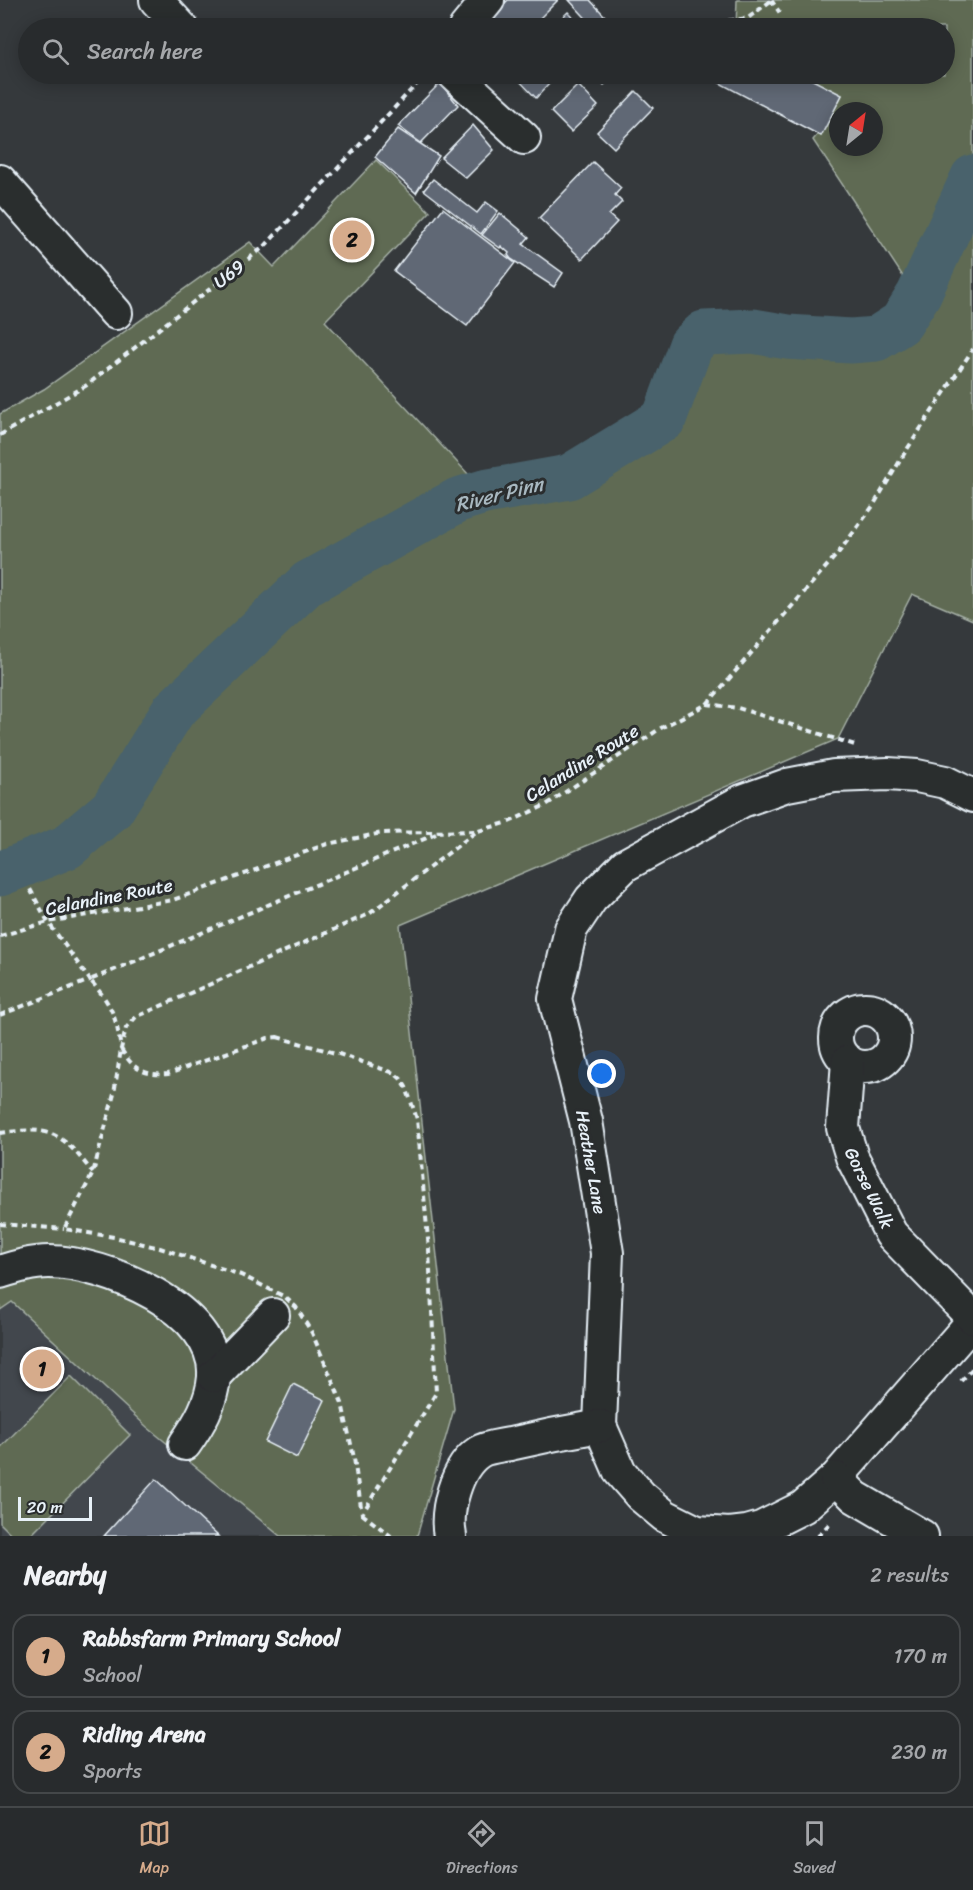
<!DOCTYPE html>
<style>
body{margin:0;font-family:Sriracha,sans-serif;background:#303335;color:#f1f3f6}
.compass{position:absolute;left:829px;top:102px;width:54px;height:54px;border-radius:50%;background:#282b2d;box-shadow:0 3px 15px #0003;rotate:30deg}
.scale{position:absolute;left:18px;bottom:15px;width:74px;box-sizing:border-box;padding-left:6px;border:3px solid #e8f1f8;border-top:0;font-size:16px;line-height:21px;white-space:nowrap;color:#e8f1f8;-webkit-text-stroke:4px #2a2d2e;paint-order:stroke}
.you{position:absolute;left:602px;top:1074px;width:21px;height:21px;margin:-15px;border:4px solid #fff;border-radius:50%;background:#1a73e8;box-shadow:0 0 0 9px #1a73e833}
.badge{display:grid;place-items:center;width:39px;height:39px;border-radius:50%;background:#d6ab8b;color:#111;font-size:20px;font-weight:700}
.pin{position:absolute;translate:-50% -50%;border:3px solid #fff;box-shadow:0 2px 6px #0006}
.list{margin:0;padding:0;list-style:none}
h2{display:flex;justify-content:space-between;align-items:center;height:78px;margin:0;padding:0 24px;font-size:26px}
h2 small{font-size:20px;font-weight:400;color:#a5a7aa}
.list li{display:grid;grid-template-columns:39px 1fr auto;gap:18px;align-items:center;box-sizing:border-box;height:84px;margin:0 12px 12px;padding:0 12px;border:2px solid #444749;border-radius:18px}
.list b{display:block;font-size:22px;white-space:nowrap}
.list p{margin:0;font-size:20px;white-space:nowrap;color:#a5a7aa}
.list em{font-size:20px;font-style:normal;color:#a5a7aa}
.icon{flex:none;width:33px;height:33px;fill:none;stroke:currentColor;stroke-width:2;stroke-linecap:round;stroke-linejoin:round}
.map{position:relative;flex:none;width:973px;height:1536px;overflow:hidden}
.search{position:absolute;background:#282b2d;box-shadow:0 3px 15px #0003;left:18px;right:18px;top:18px;height:66px;display:flex;align-items:center;gap:15px;box-sizing:border-box;padding:0 21px;border-radius:33px;color:#a5a7aa;font-size:22px}
.sheet{height:270px;background:#282b2d}
nav{display:flex;justify-content:space-around;align-items:center;box-sizing:border-box;height:84px;border-top:2px solid #444749;background:#282b2d;font-size:16px;color:#a5a7aa}
nav a{display:grid;justify-items:center;gap:3px}
nav .on{color:#d6ab8b}
.map>svg:first-child{display:block}
.built{fill:#42474d}
.green{fill:#5f6b52;stroke:#a4aea5;stroke-width:1.5;fill-rule:evenodd}
.lines{fill:none;stroke-linecap:round;stroke-linejoin:round}
.river{stroke:#48626c;stroke-width:45}
.building{fill:#606775;stroke:#e8f1f8;stroke-width:1.5}
.minor-casing{stroke:#e8f1f8;stroke-width:36}
.path{stroke:#e8f1f8;stroke-width:4;stroke-dasharray:6 4.5;stroke-linecap:butt}
.minor{stroke:#2a2d2e;stroke-width:32}
.labels{text-anchor:middle;stroke-width:6;stroke-linejoin:round;paint-order:stroke}
.street-label{font-size:18px;fill:#e8f1f8;stroke:#2a2d2e}
.water-label{font-size:20px;font-style:italic;fill:#a8b8c0;stroke:#2a2d2e}
</style>
<div class="map">
<svg width="973" height="1536" viewBox="0 0 973 1536">
<rect width="100%" height="100%" fill="#35393c"/>
<filter id="ink" filterUnits="userSpaceOnUse"><feTurbulence type="fractalNoise" baseFrequency=".0167" numOctaves="2"/><feDisplacementMap in="SourceGraphic" scale="12" xChannelSelector="R" yChannelSelector="G"/><feConvolveMatrix kernelMatrix="1 2 1 2 8 2 1 2 1" color-interpolation-filters="sRGB"/></filter>
<g filter="url(#ink)">
<!-- built -->
<polygon class="built" points="12,1302 148,1427 280,1536 0,1536 0,1310"/>
<!-- green -->
<g class="green">
<path d="M737 0H973V620L912 594 838 739 400 925 454 1409 417 1536H280L147 1427 12 1302 0 1310V414L44 389 250 242 274 267 376 160 430 212 325 321 484 491 549 472 568 469 658 415 679 346 702 325 873 331 897 313 910 287 813 140 818 134 821 136 842 95 801 74H944V28H736ZM838 111H874V147H838Z"/>
<polygon points="71,1376 130,1435 30,1536 13,1536 0,1523 0,1448"/>
</g>
<g class="lines">
<!-- river -->
<polyline class="river" points="0,874 67,847 112,809 173,711 308,583 458,500 484,492 569,477 664,419 691,345 704,333 753,331 788,337 851,341 876,339 901,323 919,294 973,177"/>
</g>
<!-- building -->
<g class="building">
<polygon points="508,0 558,0 530,28 480,28"/>
<polygon points="569,0 590,0 616,28 595,28"/>
<polygon points="568,12 583,28 558,28 554,25"/>
<polygon points="513,74 549,74 544,79 549,84 536,98"/>
<polygon points="594,74 617,74 604,85"/>
<polygon points="717,74 801,74 842,95 821,136 714,80"/>
<polygon points="440,83 458,105 421,143 398,126"/>
<polygon points="578,85 598,106 571,132 551,112"/>
<polygon points="636,91 653,108 614,148 597,132"/>
<polygon points="473,125 494,150 466,178 441,158"/>
<polygon points="398,129 439,156 416,193 375,157"/>
<polygon points="593,162 621,188 615,195 622,202 609,215 617,222 582,259 539,218"/>
<polygon points="433,179 477,213 486,202 498,211 481,234 424,190"/>
<polygon points="443,208 515,263 467,326 394,271"/>
<polygon points="500,213 529,237 523,244 563,273 554,287 511,259 508,255 509,253 501,246 500,248 482,235"/>
<polygon points="293,1384 325,1400 297,1458 265,1442"/>
<polygon points="156,1479 218,1536 104,1536"/>
</g>
<g class="lines">
<!-- minor casing -->
<g class="minor-casing">
<g id="minor">
<polyline points="156,0 182,28"/>
<polyline points="465,28 488,0"/>
<polyline points="454,74 524,138"/>
<polyline points="0,181 116,313"/>
<polyline points="973,796 945,782 917,776 888,774 834,776 787,785 742,801 625,865 591,899 571,929 555,999 586,1121 607,1253 600,1426 620,1472 641,1496 665,1516 697,1532 730,1534 747,1532 761,1528 803,1507 836,1478 973,1321"/>
<circle cx="865" cy="1038" r="29"/>
<polyline points="848,1061 843,1128 852,1157 891,1234 973,1318"/>
<path d="M0 1272C16 1267 32 1262 49 1262 105 1262 219 1309 214 1377 212 1402 199 1424 185 1444"/>
<polyline points="214,1376 273,1315"/>
<polyline points="836,1478 855,1497 922,1536"/>
<path d="M450 1536C445 1511 456 1467 479 1452 487 1447 500 1446 510 1444 540 1437 570 1431 600 1426"/>
</g>
</g>
<!-- path -->
<g class="path">
<polyline points="771,0 780,13"/>
<polyline points="698,28 709,23 748,18 772,0"/>
<polyline points="0,435 87,385 265,246 426,74"/>
<polyline points="707,704 738,708 858,746"/>
<path d="M436 834 90 980C112 1005 116 1016 121 1049L126 1028 136 1017 369 914 477 831"/>
<polyline points="0,936 48,922 173,900 327,844 382,833 478,831 509,822 546,805 661,728 707,704 839,552 873,506 904,454 973,349"/>
<polyline points="0,1015 90,980 48,922 30,889"/>
<path d="M277 1037 339 1054 394 1073 401 1079 406 1087 417 1119 429 1250 436 1393 362 1514 354 1458 342 1403 312 1333 296 1307 285 1297 241 1275 160 1248 114 1237 64 1229 93 1173 114 1094 121 1049C133 1069 144 1076 168 1074L268 1038Z"/>
<path d="M0 1133C52 1126 61 1132 93 1173"/>
<polyline points="0,1224 64,1229"/>
<polyline points="961,1381 973,1368"/>
<polyline points="362,1514 391,1536"/>
<polyline points="818,1536 830,1523"/>
</g>
<!-- minor -->
<use href="#minor" class="minor"/>
</g>
</g>
<g class="labels">
<!-- street labels -->
<g class="street-label">
<text transform="translate(229 274) rotate(-38)" y="6">U69</text>
<text transform="translate(582 763) rotate(-32)" y="6">Celandine Route</text>
<text transform="translate(109 897) rotate(-11)" y="6">Celandine Route</text>
<text transform="translate(591 1162) rotate(80)" y="6">Heather Lane</text>
<text transform="translate(869 1188) rotate(64)" y="6">Gorse Walk</text>
</g>
<!-- water labels -->
<g class="water-label">
<text transform="translate(499 494) rotate(-14)" y="7">River Pinn</text>
</g>
</g>
</svg>
<svg class="compass" viewBox="-18 -18 36 36"><path d="M0-13l5 13h-10z" fill="#e53935"/><path d="M0 13l5-13h-10z" fill="#a5a7aa"/></svg>
<div class="scale">20 m</div>
<div class="you"></div>
<div class="pin badge" style="left:42px;top:1369px">1</div>
<div class="pin badge" style="left:352px;top:240px">2</div>
<div class="search"><svg class="icon" aria-label="search" viewBox="0 0 24 24"><circle cx="10" cy="10" r="6"/><path d="M15 15l6 6"/></svg>Search here</div>
</div>
<section class="sheet">
<h2>Nearby<small>2 results</small></h2>
<ul class="list">
<li><span class="badge">1</span><div><b>Rabbsfarm Primary School</b><p>School</p></div><em>170 m</em></li>
<li><span class="badge">2</span><div><b>Riding Arena</b><p>Sports</p></div><em>230 m</em></li>
</ul>
</section>
<nav>
<a class="on"><svg class="icon" aria-label="map" viewBox="0 0 24 24"><path d="M3 6l6-2 6 2 6-2v14l-6 2-6-2-6 2zM9 4v14M15 6v14"/></svg>Map</a>
<a><svg class="icon" aria-label="directions" viewBox="0 0 24 24"><path d="M12 3l9 9-9 9-9-9zM9 14v-3h6M13 9l2 2-2 2"/></svg>Directions</a>
<a><svg class="icon" aria-label="saved" viewBox="0 0 24 24"><path d="M7 4h10v16l-5-4-5 4z"/></svg>Saved</a>
</nav>
